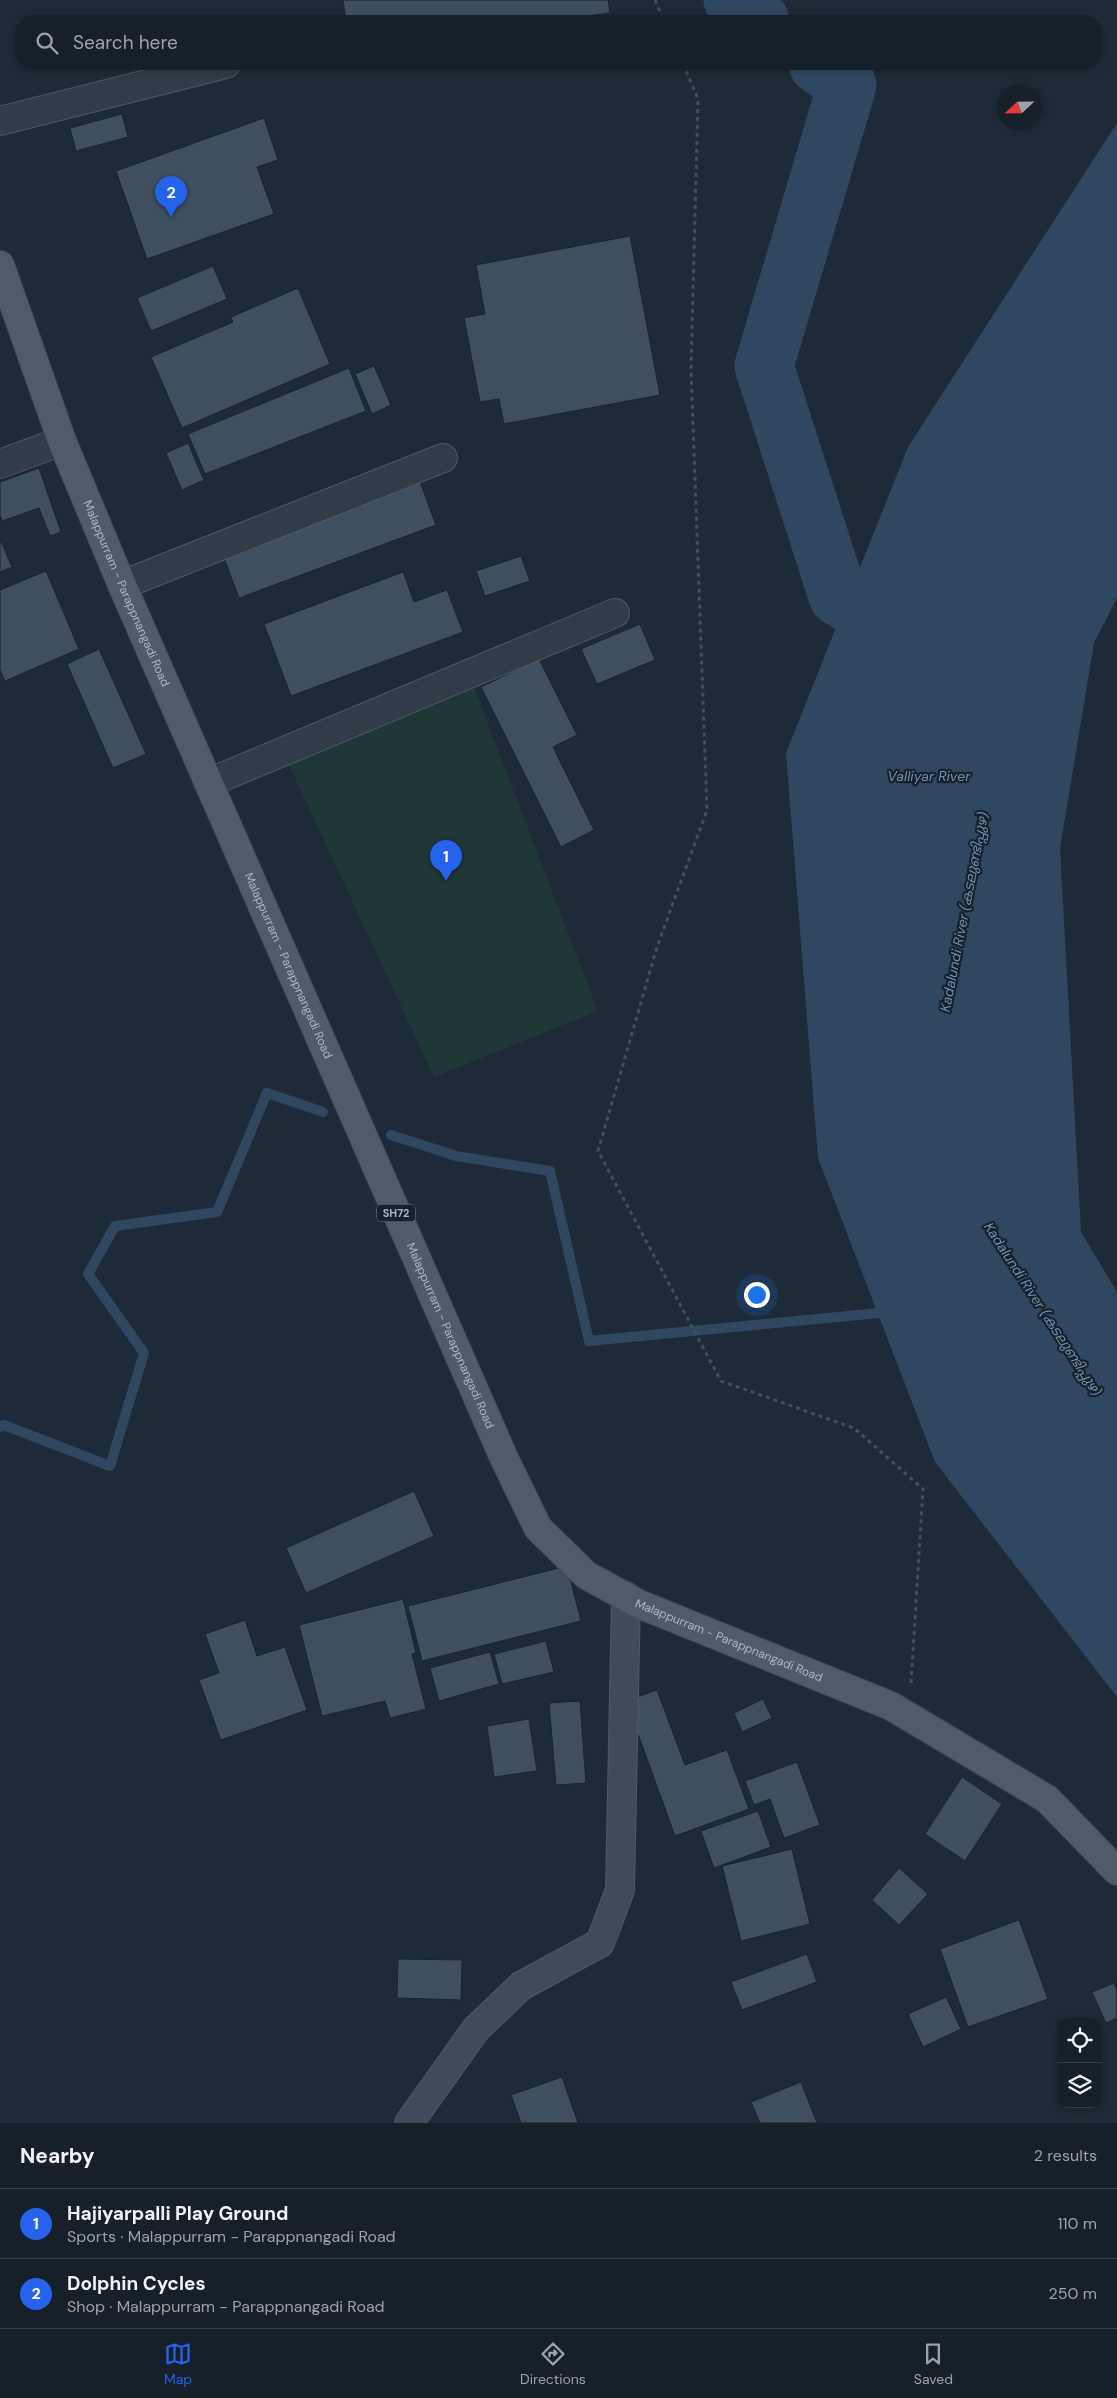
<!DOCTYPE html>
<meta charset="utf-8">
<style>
body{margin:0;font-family:"DM Sans","Noto Sans Malayalam",sans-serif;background:#232d35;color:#f1f3f6}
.controls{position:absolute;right:15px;bottom:15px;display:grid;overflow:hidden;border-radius:10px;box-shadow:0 2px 8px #0003}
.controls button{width:45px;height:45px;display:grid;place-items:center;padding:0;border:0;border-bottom:1px solid #353e46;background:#162029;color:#f1f3f6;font:25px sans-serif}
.compass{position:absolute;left:997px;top:85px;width:45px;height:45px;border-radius:50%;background:#162029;box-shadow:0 2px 8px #0003;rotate:248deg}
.you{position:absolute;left:756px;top:1294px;width:18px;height:18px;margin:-12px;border:4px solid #fff;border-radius:50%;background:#1a73e8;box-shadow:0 0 0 8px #1a73e833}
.badge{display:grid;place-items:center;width:32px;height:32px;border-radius:50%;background:#2563eb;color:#fff;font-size:16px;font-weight:700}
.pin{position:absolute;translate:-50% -41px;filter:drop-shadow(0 1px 2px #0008)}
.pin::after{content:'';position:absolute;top:26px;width:18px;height:15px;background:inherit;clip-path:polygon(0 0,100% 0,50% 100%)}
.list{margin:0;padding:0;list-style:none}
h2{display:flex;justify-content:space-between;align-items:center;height:65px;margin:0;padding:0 20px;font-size:21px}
h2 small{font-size:16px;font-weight:400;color:#9ea3a8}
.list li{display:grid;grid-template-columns:32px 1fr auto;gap:15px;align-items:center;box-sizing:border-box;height:70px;padding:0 20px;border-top:1px solid #353e46}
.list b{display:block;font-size:19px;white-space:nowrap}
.list p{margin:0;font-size:16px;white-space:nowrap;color:#9ea3a8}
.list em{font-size:16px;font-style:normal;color:#9ea3a8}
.icon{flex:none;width:28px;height:28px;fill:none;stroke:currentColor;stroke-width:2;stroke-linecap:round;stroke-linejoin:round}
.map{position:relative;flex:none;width:1117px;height:2123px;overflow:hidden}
.search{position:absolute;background:#162029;box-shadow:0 2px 8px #0003;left:15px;right:15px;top:15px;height:55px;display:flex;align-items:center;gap:12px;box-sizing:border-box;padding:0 18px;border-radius:20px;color:#9ea3a8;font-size:19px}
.sheet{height:205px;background:#162029}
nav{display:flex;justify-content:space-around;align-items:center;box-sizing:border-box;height:70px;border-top:1px solid #353e46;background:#162029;font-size:14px;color:#9ea3a8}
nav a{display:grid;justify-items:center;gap:2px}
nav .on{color:#2563eb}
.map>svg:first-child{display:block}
.green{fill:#203738}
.water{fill:#2f4760}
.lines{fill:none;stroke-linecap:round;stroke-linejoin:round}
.stream{stroke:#2f4760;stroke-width:10}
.river{stroke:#2f4760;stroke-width:59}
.building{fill:#404f5f;stroke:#19232e}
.street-casing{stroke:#4f5966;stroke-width:30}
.secondary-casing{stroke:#4f5966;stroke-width:30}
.primary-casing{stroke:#3b4551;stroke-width:30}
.path{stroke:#3d5456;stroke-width:3;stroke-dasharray:4 4;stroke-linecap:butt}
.street{stroke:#313c48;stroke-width:28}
.secondary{stroke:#3f4b5b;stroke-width:28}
.primary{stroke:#4f5b68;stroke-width:28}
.labels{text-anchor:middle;stroke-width:4.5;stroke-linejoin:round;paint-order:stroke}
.shield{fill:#17212c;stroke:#7f8997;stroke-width:1}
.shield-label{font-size:11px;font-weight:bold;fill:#abb6c5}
.street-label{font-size:12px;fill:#abb6c5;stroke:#17212c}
.water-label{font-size:14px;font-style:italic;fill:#718fb0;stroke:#17212c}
</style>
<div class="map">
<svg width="1117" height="2123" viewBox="0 0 1117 2123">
<rect width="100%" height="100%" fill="#1e2a37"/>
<!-- green -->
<polygon class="green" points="473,685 598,1011 434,1077 283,752"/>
<!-- water -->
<polygon class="water" points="1117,123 1117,598 1094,643 1060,848 1081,1232 1117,1292 1117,1697 935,1462 818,1158 786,753 908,447"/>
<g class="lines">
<!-- stream -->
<g class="stream">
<polyline points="391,1135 456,1156 550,1171 589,1341 879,1313 889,1307"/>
<polyline points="0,1427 4,1425 110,1466 144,1353 88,1274 115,1226 217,1212 267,1093 323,1112"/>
</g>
<!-- river -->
<g class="river">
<polyline points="733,0 760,21"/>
<polyline points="818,64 847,85 764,366 838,596 916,645"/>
</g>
</g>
<!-- building -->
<g class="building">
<polygon points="343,0 608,0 610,13 550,21 346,21"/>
<polygon points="122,114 128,137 76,151 70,128"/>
<polygon points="264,118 278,160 257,167 274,214 147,259 116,171"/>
<polygon points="630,236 660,395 504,424 499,399 480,402 464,318 485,314 476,265"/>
<polygon points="213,266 227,299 151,331 137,298"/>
<polygon points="298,288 330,364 182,428 151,357 233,322 231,317"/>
<polygon points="374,366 391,405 372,414 355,374"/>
<polygon points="349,368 366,411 205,474 188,434"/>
<polygon points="188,443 204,480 182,490 166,453"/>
<polygon points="39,468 61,532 50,536 39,508 2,521 0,515 0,482"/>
<polygon points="420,482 436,525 239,598 223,555"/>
<polygon points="0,539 12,567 0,572"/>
<polygon points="521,556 530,581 485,596 476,571"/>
<polygon points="46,571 79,649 5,681 0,670 0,590"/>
<polygon points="403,572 414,602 447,590 463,632 291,696 264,624"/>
<polygon points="640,624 655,660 597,684 581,649"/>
<polygon points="99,649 146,754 113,768 67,664"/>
<polygon points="539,659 577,735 553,747 594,830 561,847 481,687"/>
<polygon points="414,1491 434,1536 306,1593 286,1548"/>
<polygon points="567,1566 581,1621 422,1661 408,1606"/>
<polygon points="403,1599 416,1653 412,1654 426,1709 390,1718 385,1701 322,1716 299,1625"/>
<polygon points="245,1620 257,1656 285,1647 307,1710 221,1740 199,1680 219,1673 205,1634"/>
<polygon points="546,1641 554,1672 502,1684 494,1654"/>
<polygon points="490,1652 499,1684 439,1701 430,1668"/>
<polygon points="657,1690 685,1765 727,1750 749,1809 675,1836 626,1701"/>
<polygon points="763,1699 772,1718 742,1732 734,1713"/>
<polygon points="580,1701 586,1783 556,1785 549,1703"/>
<polygon points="529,1719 537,1771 494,1777 487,1726"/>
<polygon points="797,1762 820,1825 784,1838 770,1799 754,1805 745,1781"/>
<polygon points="962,1777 1002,1804 965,1861 925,1834"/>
<polygon points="758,1811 771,1847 714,1868 701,1831"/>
<polygon points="792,1849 810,1924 741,1941 722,1866"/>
<polygon points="899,1868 928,1894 899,1925 872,1900"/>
<polygon points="1019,1920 1048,1999 968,2027 940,1949"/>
<polygon points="807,1954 817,1982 742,2010 731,1982"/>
<polygon points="398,1959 462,1960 461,2000 397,1998"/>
<polygon points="1114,1983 1117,1991 1117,2018 1106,2023 1092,1992"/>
<polygon points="946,1997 961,2029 923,2047 908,2014"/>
<polygon points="562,2077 578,2123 521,2123 511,2095"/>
<polygon points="801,2082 817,2123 760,2123 751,2102"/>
</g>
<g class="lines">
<!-- street casing -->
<g class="street-casing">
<g id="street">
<polyline points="0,121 226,64"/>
<polyline points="0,464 62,441"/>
<polyline points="122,585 443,458"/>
<polyline points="208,783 615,613"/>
</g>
</g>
<!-- secondary casing -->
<g class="secondary-casing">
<polyline id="secondary" points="409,2123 476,2029 521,1986 600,1943 620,1890 626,1596"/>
</g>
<!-- primary casing -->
<g class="primary-casing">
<g id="primary">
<path id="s1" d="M0 265 62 441 122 585 504 1458 538 1528 586 1575 639 1604 891 1706 1047 1799 1117 1871"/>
</g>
</g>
<!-- path -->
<g class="path">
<polyline points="655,0 664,21"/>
<polyline points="683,64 698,99 691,369 707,810 657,947 598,1151 721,1381 854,1428 923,1489 911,1683"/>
</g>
<!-- street -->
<use href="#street" class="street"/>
<!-- secondary -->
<use href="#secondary" class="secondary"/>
<!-- primary -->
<use href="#primary" class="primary"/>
</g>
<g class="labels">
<!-- shield labels -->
<rect class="shield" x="377" y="1204.5" width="38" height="17" rx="4"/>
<g class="shield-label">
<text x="396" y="1217">SH72</text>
</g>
<!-- street labels -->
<g class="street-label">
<text dy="4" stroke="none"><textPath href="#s1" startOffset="352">Malappurram - Parappnangadi Road</textPath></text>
<text dy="4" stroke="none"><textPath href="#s1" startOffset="758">Malappurram - Parappnangadi Road</textPath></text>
<text dy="4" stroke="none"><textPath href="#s1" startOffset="1162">Malappurram - Parappnangadi Road</textPath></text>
<text dy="4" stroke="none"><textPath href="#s1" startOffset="1598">Malappurram - Parappnangadi Road</textPath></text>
</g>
<!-- water labels -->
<g class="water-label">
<text x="929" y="781">Valliyar River</text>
<text transform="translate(964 912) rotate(-79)" y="5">Kadalundi River (കടലുണ്ടിപ്പുഴ)</text>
<text transform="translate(1043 1309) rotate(57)" y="5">Kadalundi River (കടലുണ്ടിപ്പുഴ)</text>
</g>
</g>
</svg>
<div class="controls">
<button><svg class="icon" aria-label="locate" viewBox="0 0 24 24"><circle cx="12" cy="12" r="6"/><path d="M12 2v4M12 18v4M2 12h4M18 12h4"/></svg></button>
<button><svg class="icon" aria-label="layers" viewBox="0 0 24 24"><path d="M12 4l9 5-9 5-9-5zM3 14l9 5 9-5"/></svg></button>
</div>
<svg class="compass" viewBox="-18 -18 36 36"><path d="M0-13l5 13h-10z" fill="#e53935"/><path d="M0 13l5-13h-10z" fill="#9ea3a8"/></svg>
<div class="you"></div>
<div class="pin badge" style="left:446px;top:881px">1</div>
<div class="pin badge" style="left:171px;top:217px">2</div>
<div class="search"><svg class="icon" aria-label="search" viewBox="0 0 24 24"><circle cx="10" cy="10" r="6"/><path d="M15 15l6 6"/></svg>Search here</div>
</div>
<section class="sheet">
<h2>Nearby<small>2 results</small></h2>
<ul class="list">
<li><span class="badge">1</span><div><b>Hajiyarpalli Play Ground</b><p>Sports · Malappurram - Parappnangadi Road</p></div><em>110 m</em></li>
<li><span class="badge">2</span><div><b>Dolphin Cycles</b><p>Shop · Malappurram - Parappnangadi Road</p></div><em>250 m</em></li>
</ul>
</section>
<nav>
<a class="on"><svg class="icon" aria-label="map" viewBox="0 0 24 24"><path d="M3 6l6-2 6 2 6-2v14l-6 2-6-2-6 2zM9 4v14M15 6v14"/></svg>Map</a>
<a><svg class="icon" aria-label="directions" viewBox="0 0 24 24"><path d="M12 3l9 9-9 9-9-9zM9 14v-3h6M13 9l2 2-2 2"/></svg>Directions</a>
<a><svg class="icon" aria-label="saved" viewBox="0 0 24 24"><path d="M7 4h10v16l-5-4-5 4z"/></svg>Saved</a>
</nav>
